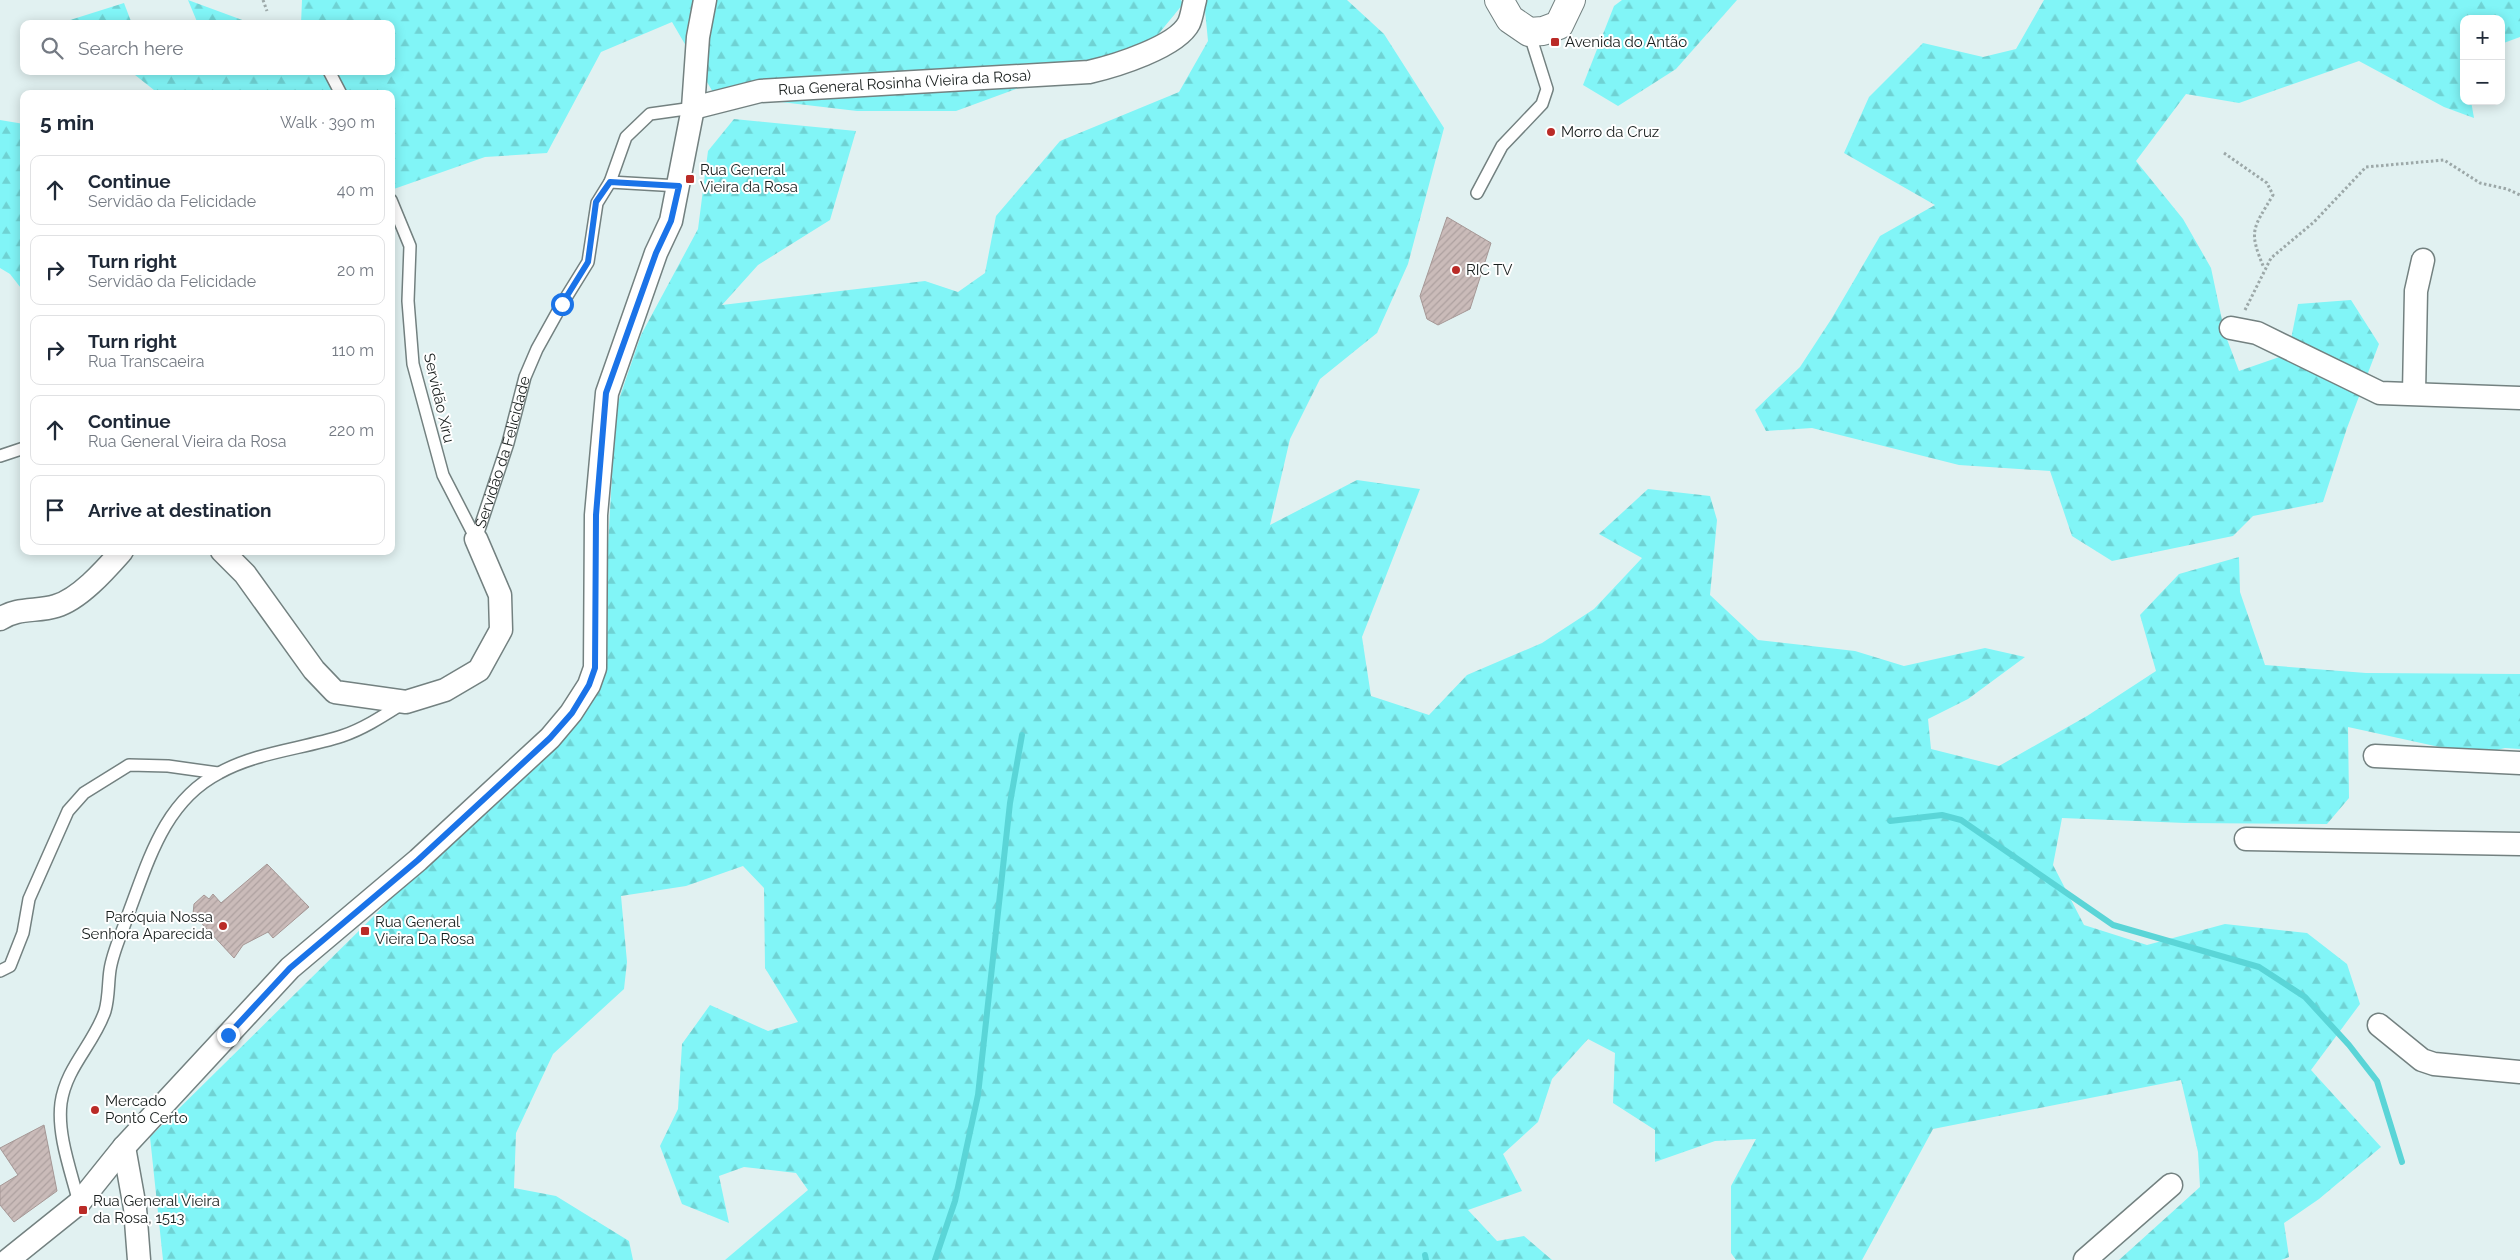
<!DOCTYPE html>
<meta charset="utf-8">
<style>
body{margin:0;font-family:Raleway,sans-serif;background:#f6f6f7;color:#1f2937}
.controls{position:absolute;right:15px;top:15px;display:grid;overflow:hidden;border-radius:10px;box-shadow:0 2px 12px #0003}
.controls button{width:45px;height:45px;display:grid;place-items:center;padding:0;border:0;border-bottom:1px solid #e0e1e3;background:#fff;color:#1f2937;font:25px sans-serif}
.stop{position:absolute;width:15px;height:15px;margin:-11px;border:4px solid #1a73e8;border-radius:50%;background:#fff}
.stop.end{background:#1a73e8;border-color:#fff;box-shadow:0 1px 5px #0008}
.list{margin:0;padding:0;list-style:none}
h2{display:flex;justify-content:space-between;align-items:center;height:65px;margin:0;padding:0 20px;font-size:21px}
h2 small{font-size:16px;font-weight:400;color:#747a83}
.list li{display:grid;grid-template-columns:32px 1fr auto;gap:15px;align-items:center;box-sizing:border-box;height:70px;margin:0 10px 10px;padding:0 10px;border:1px solid #e0e1e3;border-radius:10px}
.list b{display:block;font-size:19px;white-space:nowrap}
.list p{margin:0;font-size:16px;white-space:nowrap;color:#747a83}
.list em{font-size:16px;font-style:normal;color:#747a83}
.icon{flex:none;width:28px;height:28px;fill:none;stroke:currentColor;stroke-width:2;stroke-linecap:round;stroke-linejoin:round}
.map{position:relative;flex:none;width:2520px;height:1260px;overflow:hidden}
.search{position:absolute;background:#fff;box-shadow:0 2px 12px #0003;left:20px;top:20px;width:375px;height:55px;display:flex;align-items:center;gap:12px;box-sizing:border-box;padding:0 18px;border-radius:10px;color:#747a83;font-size:19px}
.panel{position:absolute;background:#fff;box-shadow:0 2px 12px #0003;left:20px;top:90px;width:375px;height:465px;border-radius:10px}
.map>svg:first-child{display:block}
.forest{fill:url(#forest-firs)}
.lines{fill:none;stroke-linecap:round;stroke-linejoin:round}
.stream{stroke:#5ad5d7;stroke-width:6}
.building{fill:url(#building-hatch);stroke:#a59795}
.service-casing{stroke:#738180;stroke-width:14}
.minor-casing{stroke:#738180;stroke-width:25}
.tertiary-casing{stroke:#738180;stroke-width:30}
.path{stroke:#9ca8a8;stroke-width:3;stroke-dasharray:2.5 2.5;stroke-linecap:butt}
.service{stroke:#fff;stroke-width:11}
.minor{stroke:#fff;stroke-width:22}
.tertiary{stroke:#fff;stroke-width:28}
.route{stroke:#1a73e8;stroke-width:6}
.poi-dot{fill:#ba2b27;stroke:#fff;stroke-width:2}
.labels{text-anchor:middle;stroke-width:4;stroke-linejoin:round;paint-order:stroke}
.poi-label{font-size:15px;fill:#191f1e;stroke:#fff;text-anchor:start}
.street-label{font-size:15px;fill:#191f1e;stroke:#fff}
</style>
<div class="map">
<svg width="2520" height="1260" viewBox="0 0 2520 1260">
<defs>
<pattern id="forest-firs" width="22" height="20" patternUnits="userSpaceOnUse" patternTransform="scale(1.25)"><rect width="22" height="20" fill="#81f5f7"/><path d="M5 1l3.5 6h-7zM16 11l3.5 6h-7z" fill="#6fd2d3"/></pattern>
<pattern id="building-hatch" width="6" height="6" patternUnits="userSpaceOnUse" patternTransform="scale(1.25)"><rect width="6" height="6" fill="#cabbb9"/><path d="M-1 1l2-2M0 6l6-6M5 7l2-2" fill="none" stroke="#ada09f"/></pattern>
</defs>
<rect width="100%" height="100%" fill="#e1f1f1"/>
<!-- forest -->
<g class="forest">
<polygon points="188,0 245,21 295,24 198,24"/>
<polygon points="302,0 1181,0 1183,4 1147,48 1084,64 956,111 857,111 714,94 672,22 601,52 547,153 485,157 391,190 391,94 159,94 130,71 391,71 391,24 301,24"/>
<polygon points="1204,0 1347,0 1384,34 1444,128 1408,264 1377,333 1320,379 1290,439 1270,525 1357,480 1420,489 1362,637 1371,696 1429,715 1467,675 1542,643 1594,609 1642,558 1599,534 1648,489 1710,496 1717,520 1710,595 1758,640 1855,651 1904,666 1985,648 2025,657 1968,699 1928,719 1931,749 1999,766 2087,716 2156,671 2140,615 2179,574 2239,557 2240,592 2265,665 2366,673 2520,674 2520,749 2505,748 2476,755 2348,727 2349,798 2327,824 2185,823 2062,818 2053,865 2084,925 2147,945 2225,924 2307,933 2347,964 2360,1004 2311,1070 2381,1147 2319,1199 2284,1223 2289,1257 2281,1260 2119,1260 2200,1187 2198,1152 2181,1080 1933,1129 1862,1260 1736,1260 1731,1253 1731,1186 1756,1139 1715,1141 1655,1162 1655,1130 1613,1103 1615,1053 1588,1039 1552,1079 1538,1122 1503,1154 1522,1191 1468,1210 1497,1241 1524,1236 1552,1260 725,1260 808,1190 796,1173 744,1167 719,1176 729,1223 682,1204 660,1146 678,1109 682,1044 710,1005 768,1031 798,1022 765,968 764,888 743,866 686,886 621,896 627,962 624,989 553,1054 516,1133 514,1188 556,1196 629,1241 633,1260 163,1260 150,1137 375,915 606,667 607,562 616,408 641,335 698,229 708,151 734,119 856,131 830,220 758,265 722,305 925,281 958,292 985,273 996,216 1060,141 1179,92 1208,41"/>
<polygon points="1622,0 1737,0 1676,69 1618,106 1583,85 1614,6"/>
<polygon points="2044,0 2520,0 2520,37 2501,44 2501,19 2464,19 2464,101 2471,101 2474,118 2444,107 2359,61 2239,103 2186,94 2136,161 2183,219 2211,268 2225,334 2239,371 2288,354 2298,304 2351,300 2379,344 2347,428 2323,502 2253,516 2233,536 2112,561 2072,536 2050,471 1959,465 1812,428 1766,431 1755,410 1800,367 1832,318 1880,236 1935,205 1844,153 1869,97 1923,43 1983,57 2016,49"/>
<polygon points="124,3 132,24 71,24 67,21"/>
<polygon points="0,120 24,124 24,292 10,274 0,268"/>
</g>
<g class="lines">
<!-- stream -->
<g class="stream">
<polyline points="1890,821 1942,815 1961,820 2113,925 2259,967 2305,997 2349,1045 2377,1081 2402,1162"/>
<polyline points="1425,1255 1426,1260"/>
<polyline points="935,1260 955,1201 978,1095 1010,803 1022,735"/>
</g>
</g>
<!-- building -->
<g class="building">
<polygon points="1447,217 1491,243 1470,309 1438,325 1427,319 1420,296"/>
<polygon points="267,864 309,907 273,938 268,932 243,945 234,958 193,914 194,904 204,895 209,899 213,894 221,903"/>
<polygon points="44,1125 57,1191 14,1222 0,1205 0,1186 18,1175 0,1148"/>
</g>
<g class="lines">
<!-- service casing -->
<g class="service-casing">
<g id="service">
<polyline points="329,71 341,94"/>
<polyline points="610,182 626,137 650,114 693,108"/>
<polyline points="1477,193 1502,146 1542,104 1547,89 1529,32"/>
<polyline points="391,200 410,246 408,301 413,364 443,475 476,539"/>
<polyline points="0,456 24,448"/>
<path id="s1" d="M476 539 508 443 525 377 537 349 562 304 588 262 597 203 610 182 679 186"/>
<polyline points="0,971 10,966 23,933 29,899 68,811 84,793 129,765 168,766 218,773"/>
<path d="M79 1203C71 1171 57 1135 61 1103 66 1067 94 1044 105 1011 109 997 108 983 110 970 113 950 123 931 129 912 149 859 165 801 219 773 257 752 302 749 342 736 363 729 383 716 402 704"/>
</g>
</g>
<!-- minor casing -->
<g class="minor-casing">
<g id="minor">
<path id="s2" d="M693 108 760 91 1089 72C1115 66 1177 47 1189 23 1192 16 1193 7 1195 0"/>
<polyline points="2231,328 2257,333 2380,393 2520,398"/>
<polyline points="2414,393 2416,291 2423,260"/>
<polyline points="222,551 245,574 314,670 335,692 406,702 445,690 479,670 501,630 500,595 476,539"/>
<path d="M0 619C18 607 37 612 56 606 80 599 106 569 122 551"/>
<polyline points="2375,756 2520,763"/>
<polyline points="2246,839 2520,844"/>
<polyline points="2379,1025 2422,1060 2434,1064 2520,1072"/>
<polyline points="124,1147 135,1208 139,1260"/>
<polyline points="8,1260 79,1203 124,1147 290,968 418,860 550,738 571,713 589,685 595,668 596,515 607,393 656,253 671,221 693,108 698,37 705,0"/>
<polyline points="2085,1260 2171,1185"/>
</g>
</g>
<!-- tertiary casing -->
<g class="tertiary-casing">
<polyline id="tertiary" points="1499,0 1510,19 1529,32 1543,31 1559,25 1571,0"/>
</g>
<!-- path -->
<g class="path">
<polyline points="263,0 267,11"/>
<path d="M2224 153 2267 183 2273 195C2253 229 2248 230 2264 268"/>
<polyline points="2245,310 2271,258 2314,222 2366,167 2444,160 2480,183 2507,189 2520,195"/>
</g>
<!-- service -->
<use href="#service" class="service"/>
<!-- minor -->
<use href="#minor" class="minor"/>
<!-- tertiary -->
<use href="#tertiary" class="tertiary"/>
</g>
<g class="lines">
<!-- route -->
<polyline class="route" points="228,1035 290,968 418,860 550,738 572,713 589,685 595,668 596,515 606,393 656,253 671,221 679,186 610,182 596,202 588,262 562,304"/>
</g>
<!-- markers -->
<g class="poi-dot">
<rect x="1550" y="37" width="10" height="10" rx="2.5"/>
<circle cx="1551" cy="132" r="5"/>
<rect x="685" y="174" width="10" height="10" rx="2.5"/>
<circle cx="1456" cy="270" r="5"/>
<circle cx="223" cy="926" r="5"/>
<rect x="360" y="926" width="10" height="10" rx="2.5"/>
<circle cx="95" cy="1110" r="5"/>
<rect x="78" y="1205" width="10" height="10" rx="2.5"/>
</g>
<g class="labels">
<!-- poi labels -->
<g class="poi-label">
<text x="1565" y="47">Avenida do Antão</text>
<text x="1561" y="137">Morro da Cruz</text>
<text x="700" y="175">Rua General<tspan x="700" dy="17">Vieira da Rosa</tspan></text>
<text x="1466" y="275">RIC TV</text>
<text x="213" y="922" text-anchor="end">Paróquia Nossa<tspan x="213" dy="17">Senhora Aparecida</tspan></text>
<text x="375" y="927">Rua General<tspan x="375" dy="17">Vieira Da Rosa</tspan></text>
<text x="105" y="1106">Mercado<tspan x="105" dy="17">Ponto Certo</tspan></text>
<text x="93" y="1206">Rua General Vieira<tspan x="93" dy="17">da Rosa, 1513</tspan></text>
</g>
<!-- street labels -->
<g class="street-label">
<text dy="5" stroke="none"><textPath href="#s2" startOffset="214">Rua General Rosinha (Vieira da Rosa)</textPath></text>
<text transform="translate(439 398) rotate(77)" y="5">Servidão Xiru</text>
<text dy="5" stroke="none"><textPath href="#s1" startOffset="91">Servidão da Felicidade</textPath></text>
</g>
</g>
</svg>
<div class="controls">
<button>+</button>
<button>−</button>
</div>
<div class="stop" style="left:562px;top:304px"></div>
<div class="stop end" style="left:228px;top:1035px"></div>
<div class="search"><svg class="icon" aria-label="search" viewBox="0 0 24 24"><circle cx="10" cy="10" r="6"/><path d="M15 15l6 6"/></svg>Search here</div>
<section class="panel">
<h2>5 min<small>Walk · 390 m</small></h2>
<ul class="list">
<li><svg class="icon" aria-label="ahead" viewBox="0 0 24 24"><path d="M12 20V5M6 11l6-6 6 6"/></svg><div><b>Continue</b><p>Servidão da Felicidade</p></div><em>40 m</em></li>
<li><svg class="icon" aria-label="right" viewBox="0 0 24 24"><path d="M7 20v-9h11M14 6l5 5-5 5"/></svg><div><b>Turn right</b><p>Servidão da Felicidade</p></div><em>20 m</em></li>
<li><svg class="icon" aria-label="right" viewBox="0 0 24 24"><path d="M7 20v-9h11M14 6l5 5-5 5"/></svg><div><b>Turn right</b><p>Rua Transcaeira</p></div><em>110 m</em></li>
<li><svg class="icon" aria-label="ahead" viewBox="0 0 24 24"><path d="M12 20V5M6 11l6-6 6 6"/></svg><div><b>Continue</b><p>Rua General Vieira da Rosa</p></div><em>220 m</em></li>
<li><svg class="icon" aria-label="arrive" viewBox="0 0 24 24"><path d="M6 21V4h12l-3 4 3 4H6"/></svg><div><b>Arrive at destination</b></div></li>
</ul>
</section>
</div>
